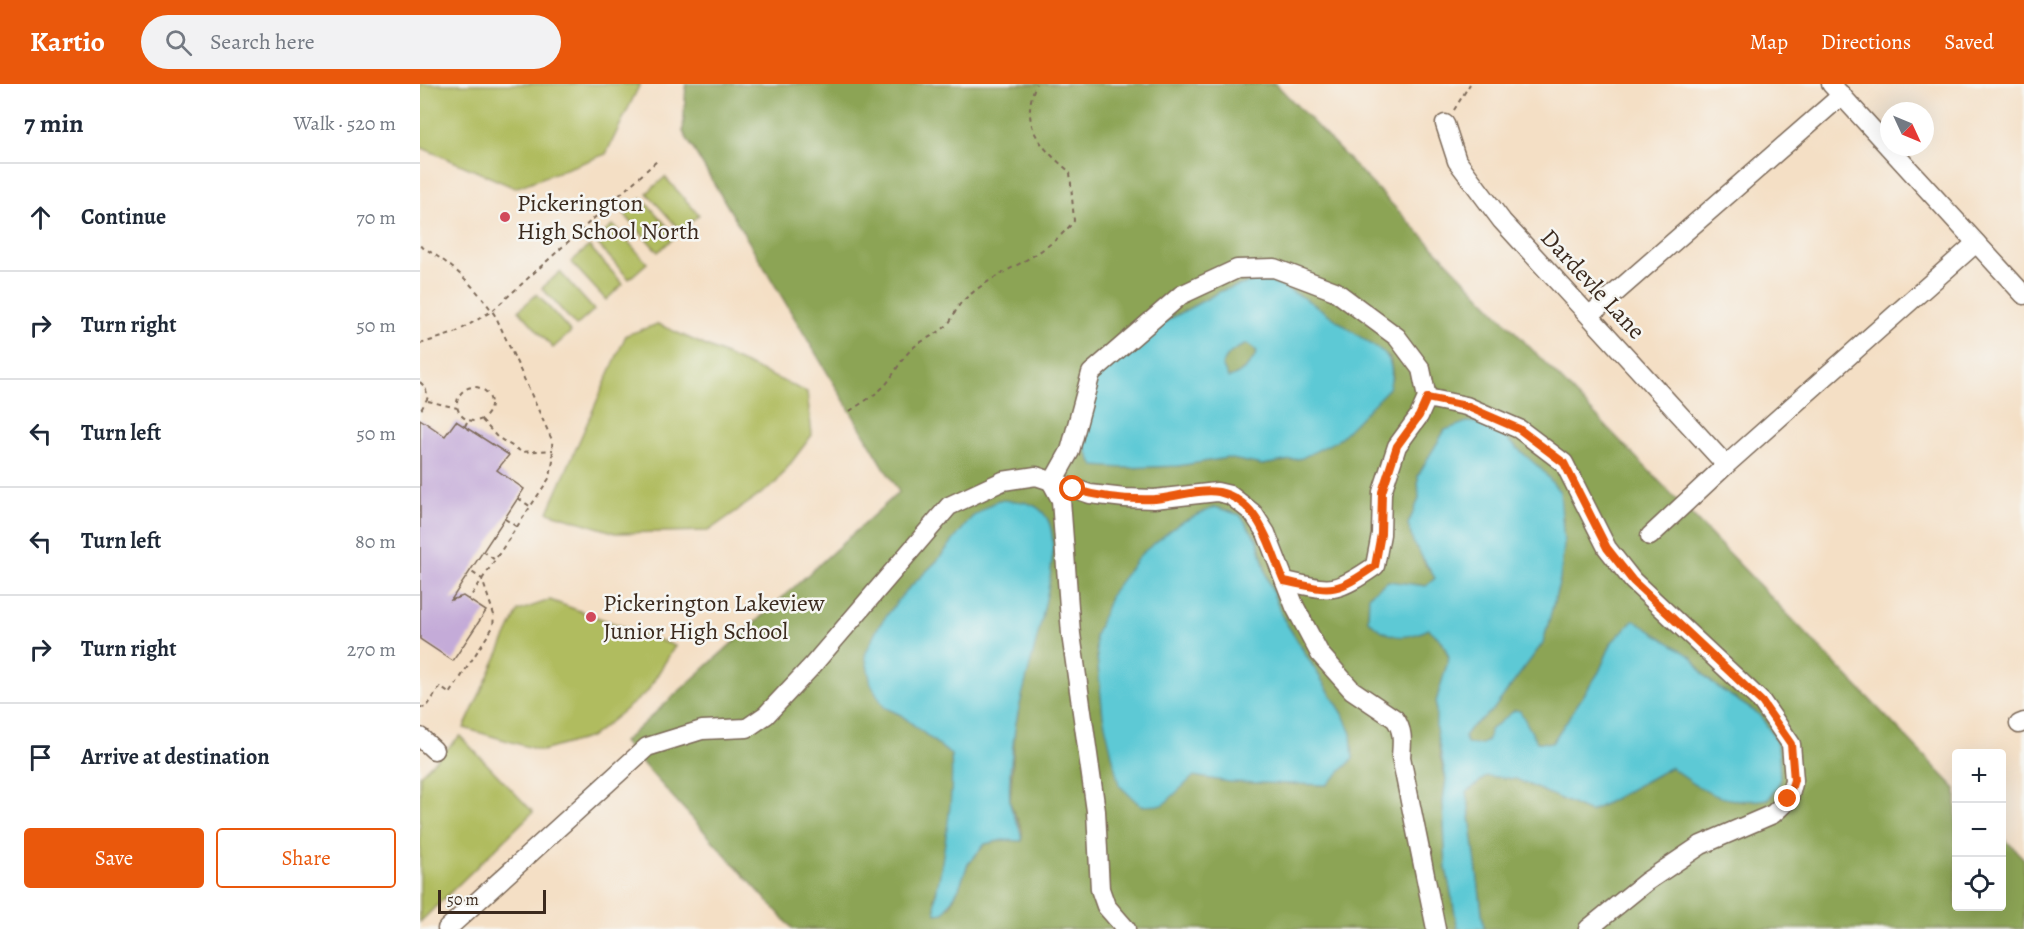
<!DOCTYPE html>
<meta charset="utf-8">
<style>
body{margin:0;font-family:Alegreya,serif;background:#f2f2f3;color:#1f2937}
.controls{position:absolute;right:18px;bottom:18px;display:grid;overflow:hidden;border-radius:6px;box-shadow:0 6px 24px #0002}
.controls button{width:54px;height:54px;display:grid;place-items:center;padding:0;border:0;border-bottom:2px solid #e0e1e3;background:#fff;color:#1f2937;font:30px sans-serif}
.compass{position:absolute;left:1460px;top:18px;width:54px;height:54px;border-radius:50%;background:#fff;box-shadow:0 6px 24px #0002;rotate:134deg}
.scale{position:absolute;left:18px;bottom:15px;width:108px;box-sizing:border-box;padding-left:6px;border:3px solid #3b2a1e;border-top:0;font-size:16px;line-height:21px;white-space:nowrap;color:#3b2a1e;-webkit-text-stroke:4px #f6f6f2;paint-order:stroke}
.stop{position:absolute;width:18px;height:18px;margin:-14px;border:4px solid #ea580c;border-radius:50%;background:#fff}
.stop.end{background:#ea580c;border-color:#fff;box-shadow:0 2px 6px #0008}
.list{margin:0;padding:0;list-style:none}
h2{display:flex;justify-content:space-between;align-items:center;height:78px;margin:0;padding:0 24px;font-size:26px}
h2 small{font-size:20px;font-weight:400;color:#747a83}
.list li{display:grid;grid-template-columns:39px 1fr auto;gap:18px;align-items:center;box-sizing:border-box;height:108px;padding:0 24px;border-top:2px solid #e0e1e3}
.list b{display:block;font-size:22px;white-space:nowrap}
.list em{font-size:20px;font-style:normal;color:#747a83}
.actions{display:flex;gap:12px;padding:18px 24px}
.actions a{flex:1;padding:14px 0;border:2px solid #ea580c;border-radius:6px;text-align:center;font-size:21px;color:#ea580c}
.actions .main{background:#ea580c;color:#fff}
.icon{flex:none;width:33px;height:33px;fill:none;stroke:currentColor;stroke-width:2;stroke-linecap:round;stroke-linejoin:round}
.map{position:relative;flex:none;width:1604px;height:845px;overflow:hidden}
header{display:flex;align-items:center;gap:36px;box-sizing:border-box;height:84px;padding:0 30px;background:#ea580c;color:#fff}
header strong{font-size:28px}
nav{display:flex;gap:33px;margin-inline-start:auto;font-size:21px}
.search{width:420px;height:54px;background:#f2f2f3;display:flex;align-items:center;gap:15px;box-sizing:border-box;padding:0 21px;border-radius:33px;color:#747a83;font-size:22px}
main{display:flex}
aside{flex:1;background:#fff}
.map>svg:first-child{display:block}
.green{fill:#b0bc5e;stroke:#76733e;stroke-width:1.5}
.forest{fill:#8ca455;stroke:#64673a;stroke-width:1.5;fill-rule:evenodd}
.water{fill:#5dc9d5;stroke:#4c7a7a;stroke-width:1.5;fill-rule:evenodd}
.building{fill:#c4abd8}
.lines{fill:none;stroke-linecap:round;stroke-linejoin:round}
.minor-casing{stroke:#7c6958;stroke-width:21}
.path{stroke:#7c6958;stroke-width:2;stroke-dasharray:4.5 4.5;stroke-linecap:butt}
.minor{stroke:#fff;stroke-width:18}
.route{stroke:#ea580c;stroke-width:8}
.poi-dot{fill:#d1495b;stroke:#f6f6f2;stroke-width:2}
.labels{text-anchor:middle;stroke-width:5;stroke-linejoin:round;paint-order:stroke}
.poi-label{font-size:24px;fill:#3b2a1e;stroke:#f6f6f2;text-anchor:start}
.street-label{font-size:24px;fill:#3b2a1e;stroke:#f6f6f2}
</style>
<header>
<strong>Kartio</strong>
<div class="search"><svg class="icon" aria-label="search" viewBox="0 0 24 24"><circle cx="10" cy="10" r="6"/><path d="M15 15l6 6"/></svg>Search here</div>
<nav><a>Map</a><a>Directions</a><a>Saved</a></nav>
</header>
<main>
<aside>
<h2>7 min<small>Walk · 520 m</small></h2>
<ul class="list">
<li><svg class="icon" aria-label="ahead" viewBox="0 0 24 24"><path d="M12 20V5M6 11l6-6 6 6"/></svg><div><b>Continue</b></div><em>70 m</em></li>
<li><svg class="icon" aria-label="right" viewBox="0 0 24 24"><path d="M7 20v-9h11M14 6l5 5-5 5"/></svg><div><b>Turn right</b></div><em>50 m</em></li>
<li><svg class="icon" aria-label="left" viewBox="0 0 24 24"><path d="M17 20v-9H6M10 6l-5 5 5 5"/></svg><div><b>Turn left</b></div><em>50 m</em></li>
<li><svg class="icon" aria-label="left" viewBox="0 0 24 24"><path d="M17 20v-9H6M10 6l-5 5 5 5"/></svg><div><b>Turn left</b></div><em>80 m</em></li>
<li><svg class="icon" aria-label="right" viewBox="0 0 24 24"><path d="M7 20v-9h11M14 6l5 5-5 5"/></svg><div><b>Turn right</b></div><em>270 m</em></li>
<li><svg class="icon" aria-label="arrive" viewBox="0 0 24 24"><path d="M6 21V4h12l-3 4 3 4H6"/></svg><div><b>Arrive at destination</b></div></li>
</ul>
<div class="actions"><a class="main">Save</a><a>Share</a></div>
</aside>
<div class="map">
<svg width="1604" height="845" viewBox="0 0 1604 845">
<rect width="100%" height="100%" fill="#f6f6f2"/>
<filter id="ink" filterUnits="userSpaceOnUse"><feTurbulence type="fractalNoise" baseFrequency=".0167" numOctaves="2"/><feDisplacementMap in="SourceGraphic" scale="12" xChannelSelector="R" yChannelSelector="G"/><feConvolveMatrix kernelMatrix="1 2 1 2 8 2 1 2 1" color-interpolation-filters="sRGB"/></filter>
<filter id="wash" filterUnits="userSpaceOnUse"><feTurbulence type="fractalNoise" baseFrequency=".008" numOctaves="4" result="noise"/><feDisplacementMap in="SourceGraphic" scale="24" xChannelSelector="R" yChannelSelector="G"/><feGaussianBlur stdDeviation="1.35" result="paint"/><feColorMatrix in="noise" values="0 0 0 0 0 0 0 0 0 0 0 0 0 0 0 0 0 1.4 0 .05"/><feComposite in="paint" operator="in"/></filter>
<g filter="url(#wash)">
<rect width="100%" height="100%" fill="#f4dfc5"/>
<!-- green -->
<g class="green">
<polygon points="0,0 220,0 186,70 95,104 0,63"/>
<polygon points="245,93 279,131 261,147 227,109"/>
<polygon points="222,114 256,152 238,168 204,130"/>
<polygon points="193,141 227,179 209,195 175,157"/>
<polygon points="169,162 203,200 186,216 151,178"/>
<polygon points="140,188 174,226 156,242 122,204"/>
<polygon points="117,210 151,248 133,264 99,226"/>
<polygon points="238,240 387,308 392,351 355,400 288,447 196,449 128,428 206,251"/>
<polygon points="130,516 255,562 227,608 171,653 122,667 44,644 98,527"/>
<polygon points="40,652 113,728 0,838 0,691"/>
</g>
<!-- forest -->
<g class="forest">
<path d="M266 0H856L1536 705V822H1582V752L1604 775V845H1064L1047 708 1067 692 1096 695 1170 728 1251 683C1278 704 1290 712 1324 718L1359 670 1355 654 1340 631 1297 603 1284 591 1272 573 1192 558 1179 588 1132 659 1117 658 1095 626 1070 646C1070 661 1059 663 1047 659L1044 652 1050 644 1073 625 1123 559 1140 496 1143 433 1025 346 998 392 999 415 988 440 1005 480 1016 494 1006 502 968 497 949 511 948 536 1009 545 1022 557 1029 574 1016 618 1020 673 1026 695 1023 717 1026 784 1038 845H373L203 658 479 408 263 48ZM801 207 949 260 970 274 973 294 882 374 843 381 807 374 758 382 703 384 678 289 748 236ZM838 457 847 494 863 534 923 630 907 701 809 698 774 692 683 632 675 552ZM633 472 595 644 590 719 602 746V757L583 756 565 760 548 781 530 823 514 815C528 770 534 718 531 671L481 631 464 623 483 510 517 477Z"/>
<path d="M827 260 837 267C834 278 820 292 808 294L802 281C808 268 814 265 827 260Z"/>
</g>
<!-- water -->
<g class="water">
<path d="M841 195C888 209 922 243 963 268 973 277 973 292 969 304L918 356 882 374 842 381 807 374 758 382 703 384 674 382 661 354 678 289 748 236 801 207ZM827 260 837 267C834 278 820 292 808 294L802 281C808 269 814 265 827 260Z"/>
<path d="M1047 338 1070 340 1122 386 1140 408 1144 461 1140 495 1123 559 1073 626 1050 644 1044 652 1047 659C1059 663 1070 661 1070 646L1095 626 1100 627 1117 658 1132 659 1179 588 1192 558 1214 536 1272 573 1284 591 1297 603 1340 631 1355 654 1359 670 1360 698 1349 715C1304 721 1285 710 1251 683L1170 728 1096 695 1067 692 1047 708 1064 845H1038L1026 784 1023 717 1026 695 1016 645V618L1029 573 1022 557 1009 545C984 557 968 555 948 536L949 511 968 497 1006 502 1015 494 993 458 988 440 999 415 998 392 1008 374 1025 346Z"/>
<path d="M578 416C597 417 617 416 627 434 649 471 601 599 595 645 592 668 588 696 590 719 592 733 602 743 602 757L583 756 565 760 548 780 539 804 524 829 516 830C513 813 519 800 521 784 527 745 534 710 531 671L481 631 464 623 451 600 445 571 458 543 483 510 517 477 552 433Z"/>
<polygon points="795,423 820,431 838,457 847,494 863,534 923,630 931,650 933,675 907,701 809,698 774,692 743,721 721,722 699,701 683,632 675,552 692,508 721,470 760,439"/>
</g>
<g id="blocks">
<!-- building -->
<polygon class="building" points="0,335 25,352 36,337 89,371 77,386 104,405 31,516 43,512 66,527 33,577 0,555"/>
</g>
</g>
<g filter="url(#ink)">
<use href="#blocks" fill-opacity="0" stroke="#7c6958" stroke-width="1.5"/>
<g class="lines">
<!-- minor casing -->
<g class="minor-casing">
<g id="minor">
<polyline points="1411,0 1604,211"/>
<polyline points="1025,40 1037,77 1082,137 1306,381"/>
<polyline points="1170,231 1422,11"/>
<polyline points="1007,314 1046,322 1099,345 1144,379 1187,464 1213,497 1342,618 1371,660 1374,696 1369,715 1353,730 1281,761 1226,798 1168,845"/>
<path d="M632 399 650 367 671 289 761 211 817 185 854 184 915 207 977 253 1001 285 1007 314 999 332 977 362 962 408 961 450 955 482C913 511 912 507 865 497"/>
<polyline points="632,399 641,416 651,550 676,727 680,805 686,822 706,845"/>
<polyline points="1230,452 1306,381 1556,159"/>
<polyline points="1599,640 1604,638"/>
<polyline points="0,653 14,666"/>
<path d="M27 845 227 663 282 646 327 644 346 631 392 582 529 422 583 397 616 392 670 410 705 414 734 415 797 408 810 411 833 429 846 449 875 523 900 570 932 606 975 635C984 647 982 659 981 673L1016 845"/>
</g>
</g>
<!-- path -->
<g class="path">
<polyline points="1034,26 1050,0"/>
<path d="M0 162C32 179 56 203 76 233L132 356 133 377 130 393 49 515"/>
<polyline points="0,260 35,249 72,227 238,76"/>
<polyline points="0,298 5,303 8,313 0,328"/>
<circle cx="54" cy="320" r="17"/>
<polyline points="8,317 37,324"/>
<path d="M430 327C441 319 458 310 467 299 477 286 483 270 498 260 508 253 520 249 528 240 534 233 536 223 543 217 577 184 621 178 654 137L650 88C620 63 599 41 616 0"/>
<polyline points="62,336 77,353 102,368 133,366"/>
<polyline points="45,342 48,336"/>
<polyline points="98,414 111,423"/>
<polyline points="85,435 97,443"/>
<polyline points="63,467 75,476"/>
<polyline points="0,623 6,624 20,603 30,610 73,543 74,531 62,495 50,487"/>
</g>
<!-- minor -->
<use href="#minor" class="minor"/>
</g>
</g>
<g class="lines" filter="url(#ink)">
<!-- route -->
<path class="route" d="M653 405C679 413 707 416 735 415 755 413 779 405 799 408 812 411 825 419 833 430 848 450 854 474 864 497 912 507 913 511 955 482L961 450 962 408 977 362 999 332 1007 314 1046 322 1099 345 1144 379 1187 464 1213 497 1342 618 1371 660 1374 696 1368 715"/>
</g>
<!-- markers -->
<g class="poi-dot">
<circle cx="85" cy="133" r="6"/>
<circle cx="171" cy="533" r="6"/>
</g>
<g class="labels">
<!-- poi labels -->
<g class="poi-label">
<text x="97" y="127">Pickerington<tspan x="97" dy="28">High School North</tspan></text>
<text x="183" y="527">Pickerington Lakeview<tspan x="183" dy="28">Junior High School</tspan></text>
</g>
<!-- street labels -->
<g class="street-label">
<text transform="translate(1173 200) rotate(47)" y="8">Dardevle Lane</text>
</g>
</g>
</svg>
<div class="controls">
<button>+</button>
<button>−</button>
<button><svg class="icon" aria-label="locate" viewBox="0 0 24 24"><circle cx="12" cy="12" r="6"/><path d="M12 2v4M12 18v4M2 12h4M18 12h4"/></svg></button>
</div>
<svg class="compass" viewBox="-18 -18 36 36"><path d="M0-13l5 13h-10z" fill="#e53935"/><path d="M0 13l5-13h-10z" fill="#747a83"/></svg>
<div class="scale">50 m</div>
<div class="stop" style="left:653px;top:405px"></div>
<div class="stop end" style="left:1368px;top:715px"></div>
</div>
</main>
